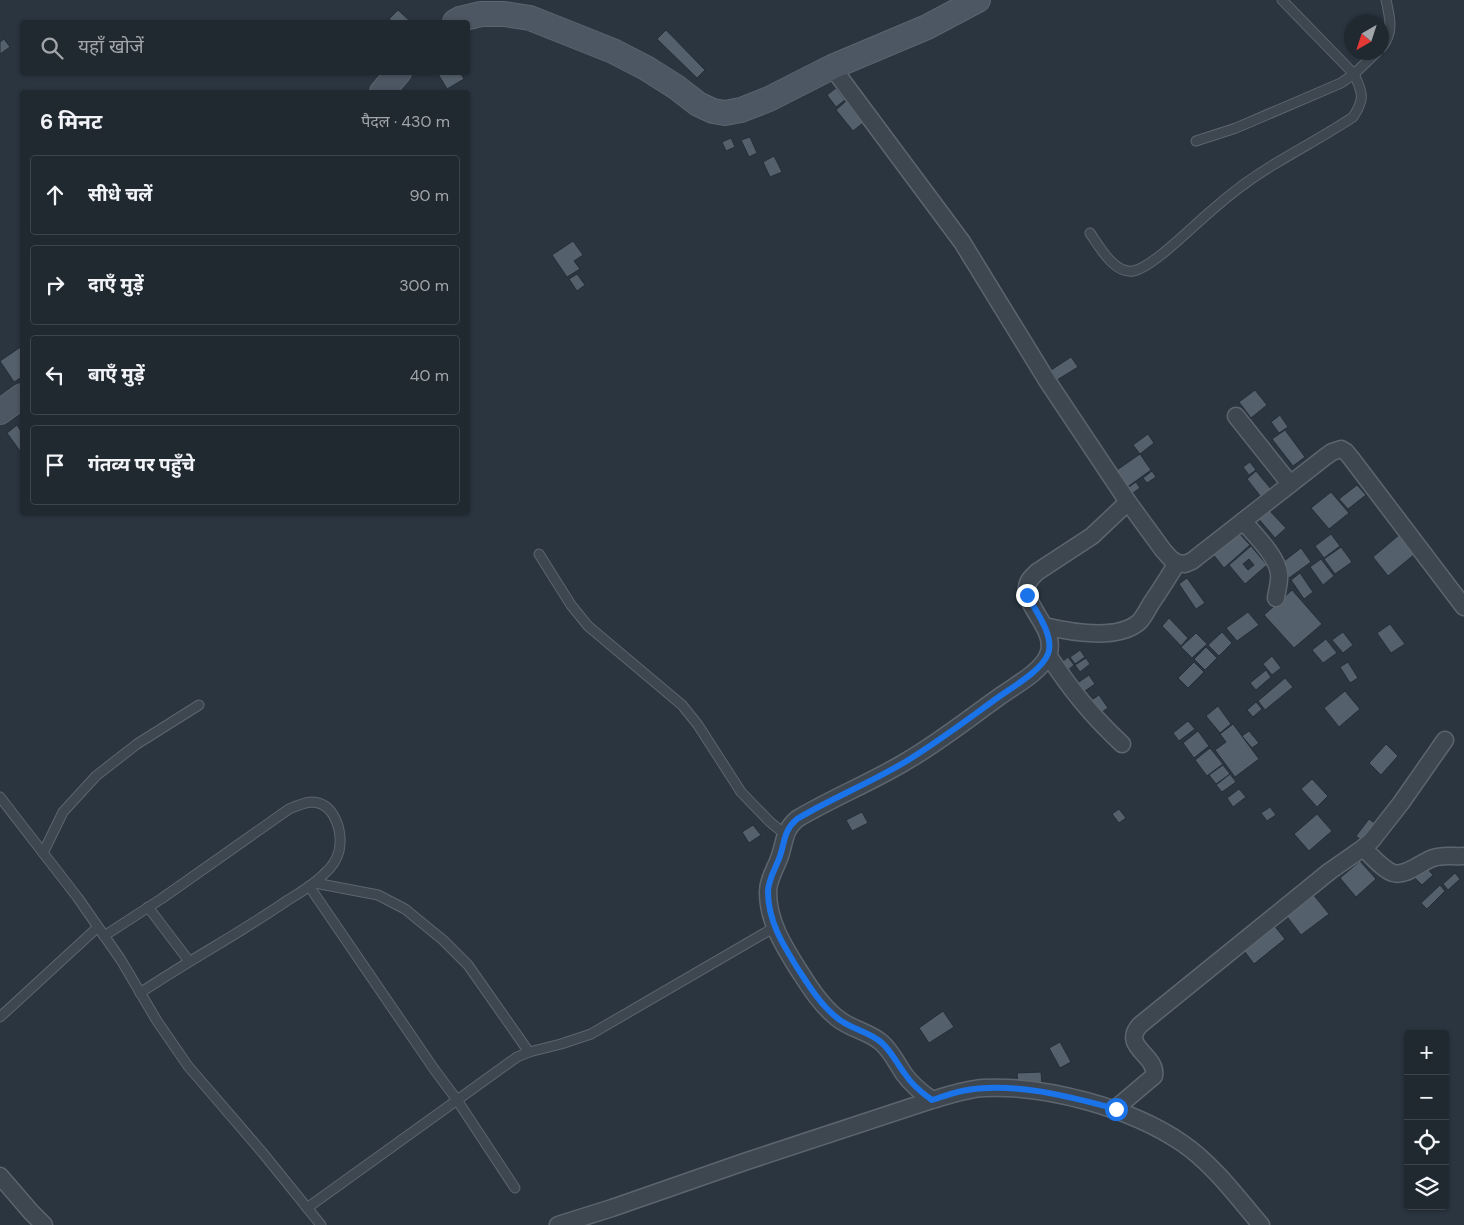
<!DOCTYPE html>
<html lang="hi">
<meta charset="utf-8">
<style>
body{margin:0;font-family:"DM Sans","Noto Sans Devanagari",sans-serif;background:#283038;color:#f1f3f6}
.controls{position:absolute;right:15px;bottom:15px;display:grid;overflow:hidden;border-radius:5px;box-shadow:0 1px 4px #0004}
.controls button{width:45px;height:45px;display:grid;place-items:center;padding:0;border:0;border-bottom:1px solid #3d444c;background:#202830;color:#f1f3f6;font:25px sans-serif}
.compass{position:absolute;left:1344px;top:15px;width:45px;height:45px;border-radius:50%;background:#202830;box-shadow:0 1px 4px #0004;rotate:219deg}
.stop{position:absolute;width:15px;height:15px;margin:-11px;border:4px solid #1a73e8;border-radius:50%;background:#fff}
.stop.end{background:#1a73e8;border-color:#fff;box-shadow:0 1px 5px #0008}
.list{margin:0;padding:0;list-style:none}
h2{display:flex;justify-content:space-between;align-items:center;height:65px;margin:0;padding:0 20px;font-size:21px}
h2 small{font-size:16px;font-weight:400;color:#a2a6ab}
.list li{display:grid;grid-template-columns:32px 1fr auto;gap:15px;align-items:center;box-sizing:border-box;height:80px;margin:0 10px 10px;padding:0 10px;border:1px solid #3d444c;border-radius:5px}
.list b{display:block;font-size:19px;white-space:nowrap}
.list em{font-size:16px;font-style:normal;color:#a2a6ab}
.icon{flex:none;width:28px;height:28px;fill:none;stroke:currentColor;stroke-width:2;stroke-linecap:round;stroke-linejoin:round}
.map{position:relative;flex:none;width:1464px;height:1225px;overflow:hidden}
.search{position:absolute;background:#202830;box-shadow:0 1px 4px #0004;left:20px;top:20px;width:450px;height:55px;display:flex;align-items:center;gap:12px;box-sizing:border-box;padding:0 18px;border-radius:5px;color:#a2a6ab;font-size:19px}
.panel{position:absolute;background:#202830;box-shadow:0 1px 4px #0004;left:20px;top:90px;width:450px;height:425px;border-radius:5px}
.map>svg:first-child{display:block}
.building{fill:#54606b;stroke:#252e38;fill-rule:evenodd}
.lines{fill:none;stroke-linecap:round;stroke-linejoin:round}
.lane-casing{stroke:#5c656e;stroke-width:11}
.street-casing{stroke:#5c656e;stroke-width:19}
.secondary-casing{stroke:#5c656e;stroke-width:26}
.lane{stroke:#3e4750;stroke-width:9}
.street{stroke:#3e4750;stroke-width:16}
.secondary{stroke:#4d5663;stroke-width:24}
.route{stroke:#1a73e8;stroke-width:6}
</style>
<div class="map">
<svg width="1464" height="1225" viewBox="0 0 1464 1225">
<rect width="100%" height="100%" fill="#2a3540"/>
<!-- building -->
<g class="building">
<polygon points="398,10 411,22 393,22 389,19"/>
<polygon points="666,30 705,70 697,78 657,39"/>
<polygon points="4,39 10,47 0,54 0,42"/>
<polygon points="437,72 460,72 464,79 447,89"/>
<polygon points="836,88 845,100 836,107 827,95"/>
<polygon points="846,101 863,123 853,131 836,110"/>
<polygon points="750,137 757,153 749,157 741,140"/>
<polygon points="731,138 735,147 726,151 722,142"/>
<polygon points="774,156 782,172 770,177 763,162"/>
<polygon points="573,241 583,255 574,261 580,269 567,277 552,255"/>
<polygon points="577,274 585,285 577,291 569,279"/>
<polygon points="22,346 22,377 14,382 0,361"/>
<polygon points="1071,357 1078,367 1057,380 1051,370"/>
<polygon points="1255,390 1267,405 1251,418 1239,402"/>
<polygon points="1280,415 1288,427 1279,433 1271,422"/>
<polygon points="17,425 22,433 22,449 20,451 7,433"/>
<polygon points="1285,430 1305,457 1293,466 1272,439"/>
<polygon points="1148,434 1154,443 1140,454 1133,445"/>
<polygon points="1140,454 1151,470 1126,488 1114,472"/>
<polygon points="1250,462 1256,470 1249,475 1243,467"/>
<polygon points="1152,471 1156,477 1147,483 1143,478"/>
<polygon points="1256,471 1271,489 1261,497 1247,479"/>
<polygon points="1136,482 1140,488 1130,495 1126,489"/>
<polygon points="1357,485 1366,495 1348,509 1339,499"/>
<polygon points="1331,492 1349,513 1329,529 1311,508"/>
<polygon points="1267,508 1286,528 1275,538 1257,517"/>
<polygon points="1237,531 1250,545 1224,568 1212,553"/>
<polygon points="1331,534 1340,546 1324,558 1315,546"/>
<polygon points="1399,535 1415,554 1388,576 1373,557"/>
<path d="M1251 546 1267 565 1245 584 1229 565ZM1249 559 1254 565 1248 570 1243 564Z"/>
<polygon points="1341,547 1352,562 1335,574 1324,559"/>
<polygon points="1301,548 1311,562 1289,578 1279,565"/>
<polygon points="1321,559 1334,576 1323,585 1310,567"/>
<polygon points="1300,573 1313,592 1304,599 1291,580"/>
<polygon points="1187,578 1205,603 1196,609 1179,584"/>
<polygon points="1292,590 1322,624 1294,648 1264,615"/>
<polygon points="1248,612 1259,625 1237,641 1226,628"/>
<polygon points="1169,618 1188,638 1181,646 1162,626"/>
<polygon points="1390,624 1405,644 1391,653 1377,633"/>
<polygon points="1222,632 1232,643 1219,656 1208,645"/>
<polygon points="1343,632 1353,645 1343,653 1332,640"/>
<polygon points="1196,633 1207,644 1192,658 1181,647"/>
<polygon points="1326,639 1337,653 1323,663 1312,650"/>
<polygon points="1206,647 1217,658 1205,670 1194,659"/>
<polygon points="1080,650 1085,657 1075,664 1070,657"/>
<polygon points="1272,656 1281,668 1272,675 1263,664"/>
<polygon points="1068,657 1074,665 1068,670 1062,662"/>
<polygon points="1086,658 1090,664 1080,672 1075,665"/>
<polygon points="1194,662 1204,672 1188,688 1178,678"/>
<polygon points="1348,662 1358,678 1350,683 1340,667"/>
<polygon points="1266,670 1271,677 1256,690 1250,683"/>
<polygon points="1089,675 1095,684 1079,695 1073,686"/>
<polygon points="1285,678 1293,687 1265,710 1258,701"/>
<polygon points="1345,691 1360,709 1339,727 1324,708"/>
<polygon points="1099,695 1108,708 1096,716 1087,703"/>
<polygon points="1256,702 1262,709 1253,717 1247,710"/>
<polygon points="1218,706 1231,724 1220,733 1206,716"/>
<polygon points="1188,721 1195,729 1179,741 1173,733"/>
<polygon points="1233,724 1259,759 1235,777 1215,750 1226,742 1220,734"/>
<polygon points="1198,731 1209,746 1194,758 1183,743"/>
<polygon points="1249,731 1259,743 1252,748 1242,736"/>
<polygon points="1386,744 1398,756 1381,775 1369,763"/>
<polygon points="1210,748 1223,764 1207,776 1195,760"/>
<polygon points="1223,765 1230,774 1216,784 1209,775"/>
<polygon points="1230,774 1236,782 1222,792 1216,785"/>
<polygon points="1312,779 1328,796 1317,807 1301,789"/>
<polygon points="1239,789 1246,797 1233,807 1227,798"/>
<polygon points="1270,807 1276,815 1267,821 1261,813"/>
<polygon points="1119,809 1126,818 1119,823 1112,814"/>
<polygon points="862,812 868,823 852,831 846,820"/>
<polygon points="1317,814 1332,831 1309,851 1294,834"/>
<polygon points="1369,819 1377,825 1364,842 1356,836"/>
<polygon points="753,825 761,835 749,843 742,832"/>
<polygon points="1360,861 1376,879 1356,897 1340,878"/>
<polygon points="1426,867 1433,875 1422,885 1415,878"/>
<polygon points="1455,873 1460,879 1448,890 1443,884"/>
<polygon points="1440,885 1445,891 1427,909 1421,903"/>
<polygon points="1312,893 1329,914 1301,935 1285,914"/>
<polygon points="1273,924 1285,939 1254,964 1242,948"/>
<polygon points="943,1011 954,1027 929,1043 919,1028"/>
<polygon points="1060,1042 1071,1062 1060,1068 1049,1048"/>
<polygon points="1041,1072 1042,1085 1018,1086 1017,1073"/>
</g>
<g class="lines">
<!-- lane casing -->
<g class="lane-casing">
<g id="lane">
<path d="M1382 47C1394 32 1390 18 1386 0"/>
<polyline points="1196,141 1236,128 1341,83 1354,74 1377,52"/>
<path d="M1090 233C1099 246 1114 274 1133 271 1152 268 1194 225 1211 211 1231 193 1254 176 1278 162 1303 147 1329 133 1353 117 1365 99 1363 93 1354 74L1282 0"/>
<polyline points="539,554 571,605 588,626 682,705 698,725 741,792 770,822 786,835"/>
<polyline points="0,797 78,898 121,960 157,1021 188,1066 262,1152 321,1225"/>
<polyline points="43,853 63,812 96,776 137,744 199,705"/>
<polyline points="315,883 378,895 405,909 443,940 468,965 529,1052"/>
<polyline points="309,886 434,1069 457,1100 515,1188"/>
<polyline points="148,907 189,961"/>
<path d="M104 936 161 899 289 809C296 806 303 803 311 802 335 802 343 832 339 851 337 859 332 867 325 873 314 885 299 893 285 902 238 934 188 961 140 993"/>
<polyline points="0,1017 98,927"/>
<polyline points="307,1208 517,1057 529,1052 561,1044 591,1034 775,927"/>
</g>
</g>
<!-- street casing -->
<g class="street-casing">
<g id="street">
<polyline points="832,67 962,242 1048,382 1128,502 1163,550 1171,559 1177,563 1185,564 1192,561 1325,457 1332,452 1341,449 1346,452 1351,458 1464,607"/>
<polyline points="1236,416 1290,484"/>
<path d="M1243 521C1254 534 1278 557 1279 574 1280 581 1277 590 1276 598"/>
<path d="M1044 626C1070 632 1117 641 1139 622 1144 617 1148 608 1152 602 1161 589 1169 576 1177 563"/>
<path d="M1048 655C1071 690 1091 715 1122 744"/>
<path d="M1363 848C1372 856 1382 869 1393 873 1406 877 1421 862 1433 858 1444 854 1453 857 1464 856"/>
<path d="M932 1100C922 1093 912 1085 904 1074 897 1064 892 1052 882 1043 869 1031 849 1029 836 1017 820 1004 809 986 798 969 783 945 768 921 768 892 768 879 776 868 780 856 785 841 784 830 797 819 832 798 870 783 905 762 938 743 968 719 999 697 1014 686 1041 672 1048 655 1058 631 1025 608 1027 588 1027 581 1032 577 1037 572L1092 536 1128 502"/>
<path d="M1115 1109 1154 1076C1158 1055 1120 1047 1140 1025L1330 871 1363 848 1372 840 1401 803 1445 740"/>
<polyline points="0,1176 31,1212 44,1225"/>
<path d="M558 1225 612 1208 747 1161 932 1100C949 1095 966 1089 984 1088 1046 1085 1131 1108 1182 1143 1213 1164 1237 1197 1261 1225"/>
</g>
</g>
<!-- secondary casing -->
<g class="secondary-casing">
<g id="secondary">
<polyline points="455,22 460,19 481,14 504,14 530,18 613,51 646,68 676,87 698,104 713,111 725,113 741,110 769,99 832,67 927,27 978,0"/>
<polyline points="382,92 399,72"/>
<polyline points="0,412 22,396"/>
</g>
</g>
<!-- lane -->
<use href="#lane" class="lane"/>
<!-- street -->
<use href="#street" class="street"/>
<!-- secondary -->
<use href="#secondary" class="secondary"/>
</g>
<g class="lines">
<!-- route -->
<path class="route" d="M1027 595C1035 610 1055 636 1048 654 1041 671 1014 686 1000 696 968 719 938 742 905 762 870 783 832 798 797 819 784 830 785 841 780 856 776 868 768 879 768 892 768 921 783 945 798 969 809 986 820 1004 836 1017 849 1029 869 1031 882 1043 892 1052 897 1064 905 1074 912 1085 922 1093 932 1100 942 1097 952 1093 962 1091 1012 1081 1068 1096 1116 1109"/>
</g>
</svg>
<div class="controls">
<button>+</button>
<button>−</button>
<button><svg class="icon" aria-label="locate" viewBox="0 0 24 24"><circle cx="12" cy="12" r="6"/><path d="M12 2v4M12 18v4M2 12h4M18 12h4"/></svg></button>
<button><svg class="icon" aria-label="layers" viewBox="0 0 24 24"><path d="M12 4l9 5-9 5-9-5zM3 14l9 5 9-5"/></svg></button>
</div>
<svg class="compass" viewBox="-18 -18 36 36"><path d="M0-13l5 13h-10z" fill="#e53935"/><path d="M0 13l5-13h-10z" fill="#a2a6ab"/></svg>
<div class="stop" style="left:1116px;top:1109px"></div>
<div class="stop end" style="left:1027px;top:595px"></div>
<div class="search"><svg class="icon" aria-label="search" viewBox="0 0 24 24"><circle cx="10" cy="10" r="6"/><path d="M15 15l6 6"/></svg>यहाँ खोजें</div>
<section class="panel">
<h2>6 मिनट<small>पैदल · 430 m</small></h2>
<ul class="list">
<li><svg class="icon" aria-label="ahead" viewBox="0 0 24 24"><path d="M12 20V5M6 11l6-6 6 6"/></svg><div><b>सीधे चलें</b></div><em>90 m</em></li>
<li><svg class="icon" aria-label="right" viewBox="0 0 24 24"><path d="M7 20v-9h11M14 6l5 5-5 5"/></svg><div><b>दाएँ मुड़ें</b></div><em>300 m</em></li>
<li><svg class="icon" aria-label="left" viewBox="0 0 24 24"><path d="M17 20v-9H6M10 6l-5 5 5 5"/></svg><div><b>बाएँ मुड़ें</b></div><em>40 m</em></li>
<li><svg class="icon" aria-label="arrive" viewBox="0 0 24 24"><path d="M6 21V4h12l-3 4 3 4H6"/></svg><div><b>गंतव्य पर पहुँचे</b></div></li>
</ul>
</section>
</div>
